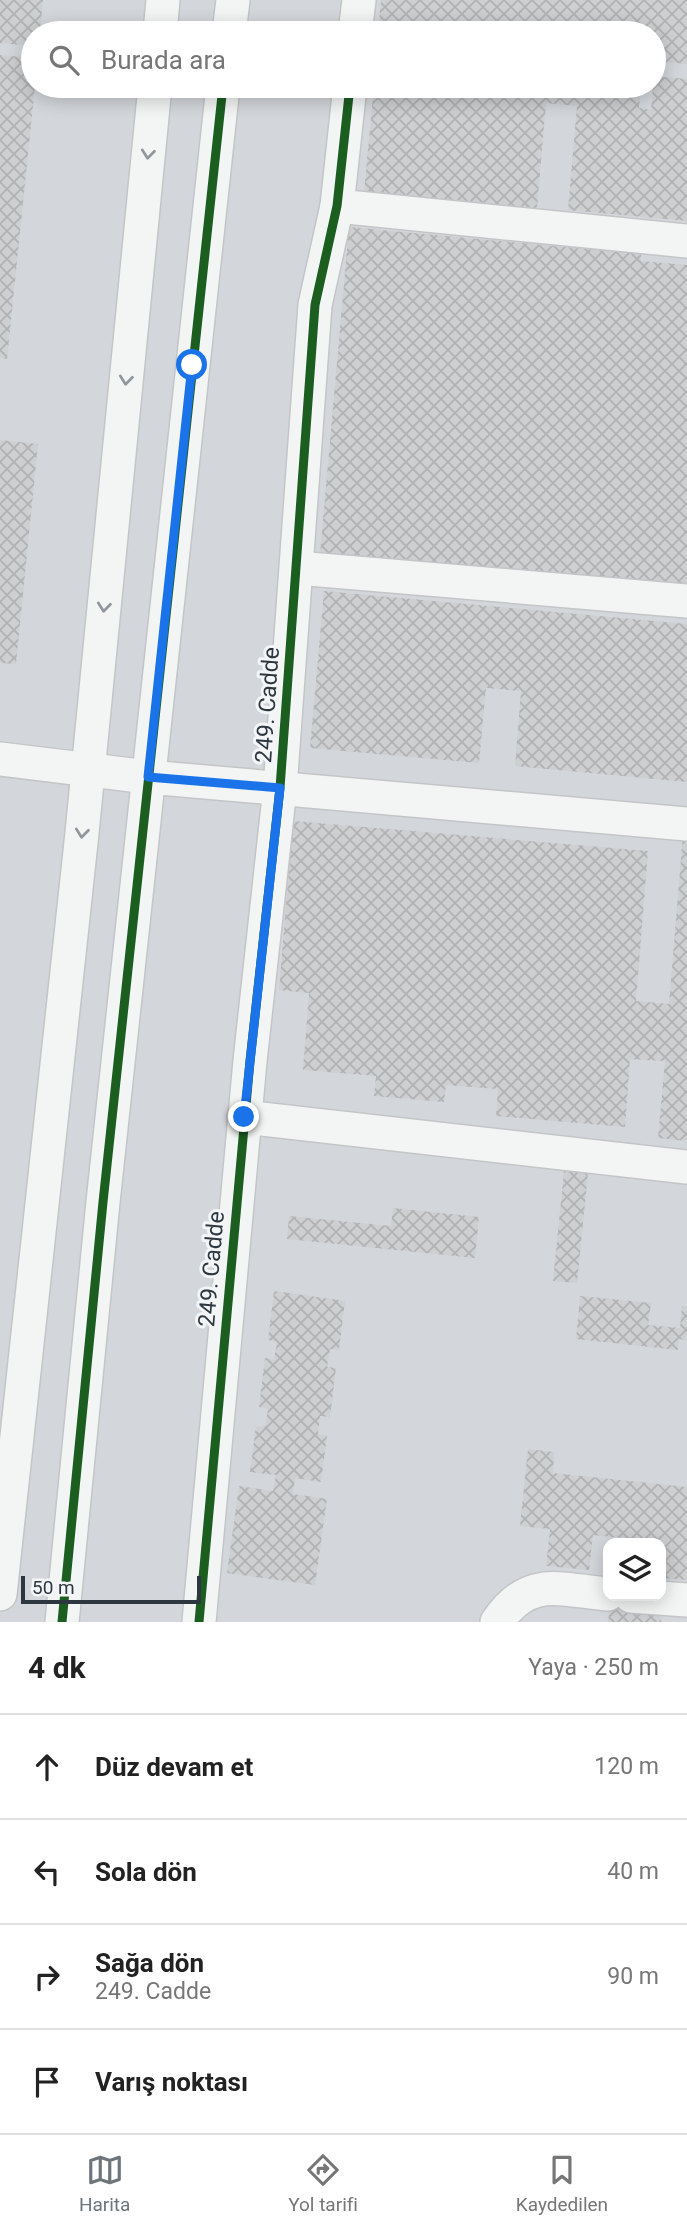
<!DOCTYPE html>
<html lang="tr">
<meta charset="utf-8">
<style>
body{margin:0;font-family:Roboto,sans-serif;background:#f2f2f2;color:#222}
.controls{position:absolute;right:21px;bottom:21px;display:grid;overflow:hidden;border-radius:14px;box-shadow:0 4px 18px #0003}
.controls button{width:63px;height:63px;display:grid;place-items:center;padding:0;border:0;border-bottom:2px solid #e0e0e0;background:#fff;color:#222;font:35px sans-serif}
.scale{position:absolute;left:21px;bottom:18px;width:180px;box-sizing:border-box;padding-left:7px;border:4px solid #2d3740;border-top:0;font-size:19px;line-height:24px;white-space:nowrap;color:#2d3740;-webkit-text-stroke:5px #f3f5f7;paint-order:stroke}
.stop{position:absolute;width:21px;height:21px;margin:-16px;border:5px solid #1a73e8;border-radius:50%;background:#fff}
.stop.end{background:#1a73e8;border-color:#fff;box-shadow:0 2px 7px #0008}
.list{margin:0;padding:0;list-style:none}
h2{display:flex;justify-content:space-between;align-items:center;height:91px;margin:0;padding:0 28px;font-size:30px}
h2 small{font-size:23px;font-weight:400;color:#767676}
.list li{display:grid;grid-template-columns:46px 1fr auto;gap:21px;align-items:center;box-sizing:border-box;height:105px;padding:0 28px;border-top:2px solid #e0e0e0}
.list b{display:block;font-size:26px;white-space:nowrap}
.list p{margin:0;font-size:23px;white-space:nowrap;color:#767676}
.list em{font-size:23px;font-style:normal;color:#767676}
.icon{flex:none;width:38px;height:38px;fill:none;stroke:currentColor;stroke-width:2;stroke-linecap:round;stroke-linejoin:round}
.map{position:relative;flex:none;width:687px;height:1622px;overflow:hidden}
.search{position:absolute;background:#fff;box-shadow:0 4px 18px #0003;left:21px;right:21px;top:21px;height:77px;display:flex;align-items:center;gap:18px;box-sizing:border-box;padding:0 24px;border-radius:38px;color:#767676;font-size:26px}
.sheet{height:511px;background:#fff}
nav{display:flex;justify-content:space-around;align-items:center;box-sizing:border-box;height:98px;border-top:2px solid #e0e0e0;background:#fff;font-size:19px;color:#767676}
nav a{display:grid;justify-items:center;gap:4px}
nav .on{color:#6d757b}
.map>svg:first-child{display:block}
.built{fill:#d3d7db;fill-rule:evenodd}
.building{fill:url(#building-cross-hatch)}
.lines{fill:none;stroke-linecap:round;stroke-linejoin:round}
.minor-casing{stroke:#c3c5c7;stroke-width:36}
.minor{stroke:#f3f5f5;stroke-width:33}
.cycleway-casing{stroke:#f3f5f7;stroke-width:13}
.cycleway{stroke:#1b5e20;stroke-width:9}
.oneway{stroke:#90969a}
.route{stroke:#1a73e8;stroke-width:9}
.labels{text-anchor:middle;stroke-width:6;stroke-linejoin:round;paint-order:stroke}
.street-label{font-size:23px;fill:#2d3740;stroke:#f3f5f7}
</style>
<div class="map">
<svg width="687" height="1622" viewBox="0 0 687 1622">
<defs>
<pattern id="building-cross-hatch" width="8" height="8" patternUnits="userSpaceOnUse" patternTransform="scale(1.75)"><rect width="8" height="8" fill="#cdcfd1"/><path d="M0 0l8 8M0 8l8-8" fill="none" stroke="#b0b2b4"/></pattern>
</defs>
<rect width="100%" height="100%" fill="#e4e7e9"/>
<!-- built -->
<path class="built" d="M0 0H687V1622H0ZM33 33H654V86H33ZM608 1543H661V1596H608Z"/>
<!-- building -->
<g class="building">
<polygon points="0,0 43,0 40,33 33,33 33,46 0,43"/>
<polygon points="381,0 687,0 687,64 654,61 654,33 378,33"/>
<polygon points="0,55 33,58 35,86 7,359 0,358"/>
<polygon points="654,76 687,79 687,221 568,210 577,106 546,103 537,208 364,192 374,86 641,86 639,108 651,110"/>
<polygon points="349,227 641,254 641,261 687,265 687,589 320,554"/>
<polygon points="0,440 38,444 16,664 0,663"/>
<polygon points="324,591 687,624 687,782 515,766 521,691 486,688 479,763 310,748"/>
<polygon points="293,821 648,851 636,1001 669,1004 683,834 687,834 687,1141 658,1138 665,1061 630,1059 625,1127 496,1116 498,1089 446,1085 444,1102 374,1096 376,1076 303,1070 309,993 279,990"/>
<polygon points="564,1171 588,1173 577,1283 553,1281"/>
<polygon points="393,1208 479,1217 475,1258 287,1239 289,1216 391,1226"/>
<polygon points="274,1291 345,1301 339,1350 330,1349 327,1367 336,1368 330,1417 320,1416 318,1434 327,1436 321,1482 295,1478 293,1494 327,1499 315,1585 227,1573 239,1486 273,1491 276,1475 250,1472 256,1426 265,1427 268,1409 259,1407 265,1358 274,1360 277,1342 268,1340"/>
<polygon points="580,1296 651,1303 648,1325 680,1328 682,1306 687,1307 687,1340 679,1339 678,1350 576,1339"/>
<polygon points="528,1449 554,1452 553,1473 687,1487 687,1580 661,1578 661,1543 632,1543 633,1539 593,1535 589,1570 546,1566 550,1529 520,1526"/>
<polygon points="610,1606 662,1611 661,1622 608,1622"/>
</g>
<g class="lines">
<!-- minor casing -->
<g class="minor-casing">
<g id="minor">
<polyline points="160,33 163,0"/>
<polyline points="229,33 233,0"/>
<polyline points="355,33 359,0"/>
<polyline points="337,206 687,241"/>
<polyline points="297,568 687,601"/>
<polyline points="0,759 148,777 687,824"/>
<polyline points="244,1117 687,1167"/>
<polyline points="0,1594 82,833 155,86"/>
<polyline points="631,1596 687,1600"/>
<polyline points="62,1622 103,1202 223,86"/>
<polyline points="199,1622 250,1061 280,788 315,305 337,206 350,86"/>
<path d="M497 1622C529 1575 559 1590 608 1594"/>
</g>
</g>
<!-- minor -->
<use href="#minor" class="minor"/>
<!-- cycleway casing -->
<g class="cycleway-casing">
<g id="cycleway">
<polyline points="62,1622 103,1202 223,86"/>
<polyline points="199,1622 250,1061 280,788 315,305 337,206 350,86"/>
</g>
</g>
<!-- cycleway -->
<use href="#cycleway" class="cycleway"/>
</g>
<!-- one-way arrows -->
<defs><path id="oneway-chevron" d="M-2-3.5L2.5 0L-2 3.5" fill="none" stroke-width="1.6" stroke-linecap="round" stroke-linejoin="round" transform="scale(1.75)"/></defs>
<g class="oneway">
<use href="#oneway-chevron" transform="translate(148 154) rotate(96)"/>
<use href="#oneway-chevron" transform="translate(126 380) rotate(96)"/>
<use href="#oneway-chevron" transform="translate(104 607) rotate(96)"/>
<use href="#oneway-chevron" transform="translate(82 833) rotate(96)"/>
</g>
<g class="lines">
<!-- route -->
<polyline class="route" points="192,365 148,777 280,788 244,1117"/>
</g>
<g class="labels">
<!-- street labels -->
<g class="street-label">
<text transform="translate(267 705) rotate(-86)" y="8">249. Cadde</text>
<text transform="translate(211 1269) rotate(-85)" y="8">249. Cadde</text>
</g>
</g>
</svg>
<div class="controls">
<button><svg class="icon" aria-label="layers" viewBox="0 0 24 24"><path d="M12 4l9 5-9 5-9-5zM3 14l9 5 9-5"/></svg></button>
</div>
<div class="scale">50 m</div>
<div class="stop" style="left:192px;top:365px"></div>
<div class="stop end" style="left:244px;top:1117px"></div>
<div class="search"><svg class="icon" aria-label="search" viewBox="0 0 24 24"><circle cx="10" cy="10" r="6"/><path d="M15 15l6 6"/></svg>Burada ara</div>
</div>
<section class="sheet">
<h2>4 dk<small>Yaya · 250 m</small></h2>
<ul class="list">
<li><svg class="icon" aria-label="ahead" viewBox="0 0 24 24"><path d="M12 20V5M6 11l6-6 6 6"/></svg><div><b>Düz devam et</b></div><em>120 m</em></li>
<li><svg class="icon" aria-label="left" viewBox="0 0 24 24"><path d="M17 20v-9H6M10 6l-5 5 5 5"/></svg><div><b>Sola dön</b></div><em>40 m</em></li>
<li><svg class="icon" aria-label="right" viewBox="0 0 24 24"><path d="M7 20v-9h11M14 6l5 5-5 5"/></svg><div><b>Sağa dön</b><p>249. Cadde</p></div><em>90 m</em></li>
<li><svg class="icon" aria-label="arrive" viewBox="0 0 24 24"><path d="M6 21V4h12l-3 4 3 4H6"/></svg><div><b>Varış noktası</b></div></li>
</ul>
</section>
<nav>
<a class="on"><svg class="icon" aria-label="map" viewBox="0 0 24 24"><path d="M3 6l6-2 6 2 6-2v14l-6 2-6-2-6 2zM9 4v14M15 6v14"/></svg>Harita</a>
<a><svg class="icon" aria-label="directions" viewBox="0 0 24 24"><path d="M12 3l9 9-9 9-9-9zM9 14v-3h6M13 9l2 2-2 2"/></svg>Yol tarifi</a>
<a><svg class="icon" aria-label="saved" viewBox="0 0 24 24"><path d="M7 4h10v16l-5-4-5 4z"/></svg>Kaydedilen</a>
</nav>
